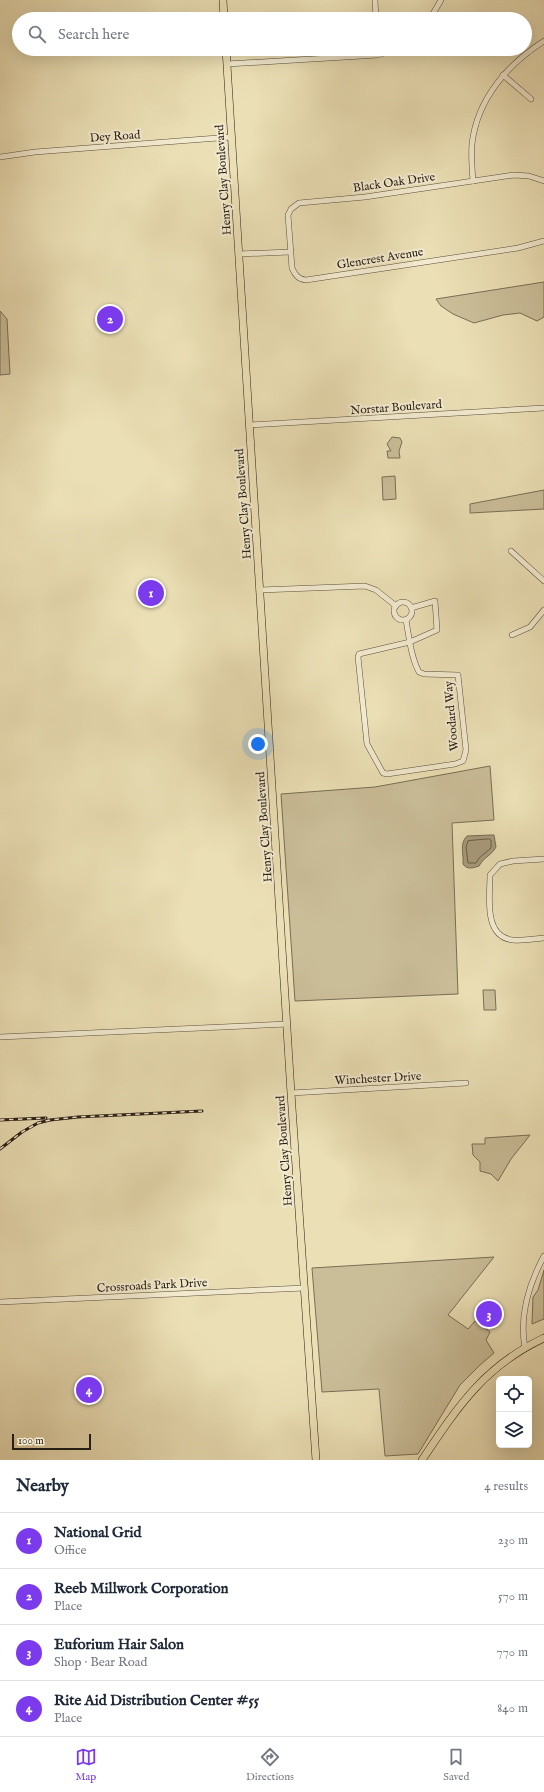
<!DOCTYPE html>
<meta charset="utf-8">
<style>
body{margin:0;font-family:"IM FELL English",serif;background:#f2f2f3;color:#1f2937}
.controls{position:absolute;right:12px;bottom:12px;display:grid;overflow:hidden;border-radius:6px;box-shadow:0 4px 16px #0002}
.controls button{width:36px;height:36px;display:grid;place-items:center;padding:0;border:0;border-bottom:1px solid #e0e1e3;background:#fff;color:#1f2937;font:20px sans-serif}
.scale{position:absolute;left:12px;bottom:10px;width:79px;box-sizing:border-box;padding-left:4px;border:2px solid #291e13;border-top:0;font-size:11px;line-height:14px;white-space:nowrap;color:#291e13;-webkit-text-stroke:3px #f2eacf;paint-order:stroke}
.you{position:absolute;left:258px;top:744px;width:14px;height:14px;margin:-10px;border:3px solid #fff;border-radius:50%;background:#1a73e8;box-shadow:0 0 0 6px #1a73e833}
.badge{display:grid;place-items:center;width:26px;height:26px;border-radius:50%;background:#7c3aed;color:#fff;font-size:13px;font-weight:700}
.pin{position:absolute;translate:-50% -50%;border:2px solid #fff;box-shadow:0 1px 4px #0006}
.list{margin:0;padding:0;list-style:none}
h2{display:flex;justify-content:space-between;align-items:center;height:52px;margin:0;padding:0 16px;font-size:17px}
h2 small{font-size:13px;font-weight:400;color:#747a83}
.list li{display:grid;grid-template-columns:26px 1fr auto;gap:12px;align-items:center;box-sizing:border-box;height:56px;padding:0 16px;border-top:1px solid #e0e1e3}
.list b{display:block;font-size:15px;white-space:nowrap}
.list p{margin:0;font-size:13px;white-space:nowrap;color:#747a83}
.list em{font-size:13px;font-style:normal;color:#747a83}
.icon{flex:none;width:22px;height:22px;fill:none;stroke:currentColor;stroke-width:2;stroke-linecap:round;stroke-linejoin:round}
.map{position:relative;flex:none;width:544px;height:1460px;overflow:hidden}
.search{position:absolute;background:#fff;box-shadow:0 4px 16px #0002;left:12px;right:12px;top:12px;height:44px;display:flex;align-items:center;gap:10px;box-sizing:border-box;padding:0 14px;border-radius:22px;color:#747a83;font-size:15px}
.sheet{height:276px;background:#fff}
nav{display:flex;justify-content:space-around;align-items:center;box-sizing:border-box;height:56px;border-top:1px solid #e0e1e3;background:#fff;font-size:11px;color:#747a83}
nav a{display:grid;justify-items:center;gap:2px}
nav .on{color:#7c3aed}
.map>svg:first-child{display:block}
.green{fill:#cabe99;stroke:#7a6e56}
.water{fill:#a99d7e;stroke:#766a53}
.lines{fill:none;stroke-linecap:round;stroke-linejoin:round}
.shore{stroke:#695e48;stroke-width:1}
.minor-casing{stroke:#5a4e3c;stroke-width:6}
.major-casing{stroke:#291e13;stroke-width:8}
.minor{stroke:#f2eacf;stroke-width:5}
.major{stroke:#ebdfb5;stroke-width:7}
.rail-casing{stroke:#291e13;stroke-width:3}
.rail{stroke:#f2eacf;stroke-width:1.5;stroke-dasharray:4.5;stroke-linecap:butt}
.labels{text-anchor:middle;stroke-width:4;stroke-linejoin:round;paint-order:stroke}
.street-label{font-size:12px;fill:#291e13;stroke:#f2eacf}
</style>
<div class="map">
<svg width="544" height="1460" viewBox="0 0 544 1460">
<rect width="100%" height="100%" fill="#ebdfb5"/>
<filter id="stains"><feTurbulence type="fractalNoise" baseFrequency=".005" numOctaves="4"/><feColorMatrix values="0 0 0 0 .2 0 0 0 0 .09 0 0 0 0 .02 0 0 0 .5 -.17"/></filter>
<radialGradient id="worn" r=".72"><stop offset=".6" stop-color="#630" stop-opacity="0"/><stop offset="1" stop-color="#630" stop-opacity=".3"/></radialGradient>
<!-- green -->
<g class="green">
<polygon points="544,282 544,317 537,321 520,313 503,315 474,323 453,314 441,306 436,299"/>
<polygon points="0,311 7,319 10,374 0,375"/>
<polygon points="392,437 400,438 402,442 399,451 400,458 388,458 387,451 391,451 387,444"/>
<polygon points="395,476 396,499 383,500 382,477"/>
<polygon points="544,490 544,509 470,513 470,504"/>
<polygon points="490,766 494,820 452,823 458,994 295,1001 281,794 375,787"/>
<polygon points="483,990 495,990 496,1010 484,1010"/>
<polygon points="530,1135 511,1159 498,1181 491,1174 480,1171 480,1162 473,1155 472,1144 485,1144 485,1138"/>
<polygon points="494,1257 448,1315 468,1329 475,1321 488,1330 490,1332 486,1340 494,1353 480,1365 460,1385 418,1454 385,1456 379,1389 322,1392 312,1268"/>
<polygon points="544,1270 544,1319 532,1324 533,1297 538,1290"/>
</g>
<!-- water -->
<path class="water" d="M491 835H494L496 847C491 856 485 856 479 866 473 868 467 870 463 864 464 854 459 844 467 836Z"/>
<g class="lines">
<!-- shore -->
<polygon class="shore" points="489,839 491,840 491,848 479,858 476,863 468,863 466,847 468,841"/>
<!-- minor casing -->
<g class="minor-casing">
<g id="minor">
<polyline points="375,0 376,19"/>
<polyline points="430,19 441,0"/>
<polyline points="227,64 378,55 397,49"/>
<polyline points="503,75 531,99"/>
<polyline points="0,157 35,152 231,137"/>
<path d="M473 181C472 169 471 156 472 144 477 99 508 64 544 41"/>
<path d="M544 181 529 176 514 175 365 197 299 203 291 209 288 215 292 268C295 275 298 279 306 280L518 248 544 241"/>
<polyline points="239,254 290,252"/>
<polyline points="249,425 544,408"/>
<polyline points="511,551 544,581"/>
<polyline points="260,590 365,586 376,590 396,606"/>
<circle cx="403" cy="611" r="9"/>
<path d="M406 620C409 637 411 657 419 672L424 674 458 675 466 750 463 761 455 764 387 774 383 773 367 744 358 657 359 654 410 642 437 630 435 601 411 608"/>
<polyline points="512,635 530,627 544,610"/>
<path d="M544 859 513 861 500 864 490 875C490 896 483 937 513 940 523 941 534 939 544 938"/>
<polyline points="0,1037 287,1024"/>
<polyline points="291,1093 466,1083"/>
<polyline points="0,1302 304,1288"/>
<path d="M525 1348C519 1316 529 1284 544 1256"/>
</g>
</g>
<!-- major casing -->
<g class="major-casing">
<g id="major">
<polyline points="223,0 224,19"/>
<polyline points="226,49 291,1093 316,1460"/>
<path d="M422 1460C457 1408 484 1366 544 1338"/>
</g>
</g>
<!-- minor -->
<use href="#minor" class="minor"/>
<!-- major -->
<use href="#major" class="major"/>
<!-- rail casing -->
<g class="rail-casing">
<g id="rail">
<polyline points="0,1120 46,1118"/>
<polyline points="0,1149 22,1132 38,1123 50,1120 78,1117 202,1111"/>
</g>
</g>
<!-- rail -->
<use href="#rail" class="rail"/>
</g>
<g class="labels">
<!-- street labels -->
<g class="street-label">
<text transform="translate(115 136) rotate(-4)" y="4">Dey Road</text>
<text transform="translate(223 180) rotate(-94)" y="4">Henry Clay Boulevard</text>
<text transform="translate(394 182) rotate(-8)" y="4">Black Oak Drive</text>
<text transform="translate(380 258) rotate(-9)" y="4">Glencrest Avenue</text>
<text transform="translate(396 407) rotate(-4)" y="4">Norstar Boulevard</text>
<text transform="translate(243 504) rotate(-94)" y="4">Henry Clay Boulevard</text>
<text transform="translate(451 716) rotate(-95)" y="4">Woodard Way</text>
<text transform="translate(264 827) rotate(-94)" y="4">Henry Clay Boulevard</text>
<text transform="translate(378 1078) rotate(-3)" y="4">Winchester Drive</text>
<text transform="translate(284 1151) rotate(-94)" y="4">Henry Clay Boulevard</text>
<text transform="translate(152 1285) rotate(-3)" y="4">Crossroads Park Drive</text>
</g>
</g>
<rect width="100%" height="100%" filter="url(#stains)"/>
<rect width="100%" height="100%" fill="url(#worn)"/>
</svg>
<div class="controls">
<button><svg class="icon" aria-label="locate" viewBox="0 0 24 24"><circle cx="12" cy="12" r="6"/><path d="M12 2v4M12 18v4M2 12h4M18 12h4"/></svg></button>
<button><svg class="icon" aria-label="layers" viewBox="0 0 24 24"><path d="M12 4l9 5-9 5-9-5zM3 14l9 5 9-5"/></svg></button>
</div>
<div class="scale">100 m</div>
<div class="you"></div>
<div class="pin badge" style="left:151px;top:593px">1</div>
<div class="pin badge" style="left:110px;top:319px">2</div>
<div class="pin badge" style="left:489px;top:1314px">3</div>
<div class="pin badge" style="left:89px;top:1390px">4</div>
<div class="search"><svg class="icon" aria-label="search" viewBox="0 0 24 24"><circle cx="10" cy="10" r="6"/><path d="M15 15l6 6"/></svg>Search here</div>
</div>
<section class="sheet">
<h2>Nearby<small>4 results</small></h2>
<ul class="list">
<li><span class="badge">1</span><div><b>National Grid</b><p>Office</p></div><em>230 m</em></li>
<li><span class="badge">2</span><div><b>Reeb Millwork Corporation</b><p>Place</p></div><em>570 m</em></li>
<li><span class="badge">3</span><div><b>Euforium Hair Salon</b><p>Shop · Bear Road</p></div><em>770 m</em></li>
<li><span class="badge">4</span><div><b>Rite Aid Distribution Center #55</b><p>Place</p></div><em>840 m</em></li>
</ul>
</section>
<nav>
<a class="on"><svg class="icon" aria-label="map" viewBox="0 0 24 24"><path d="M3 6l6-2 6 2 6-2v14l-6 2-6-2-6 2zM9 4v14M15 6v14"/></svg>Map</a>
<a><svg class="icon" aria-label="directions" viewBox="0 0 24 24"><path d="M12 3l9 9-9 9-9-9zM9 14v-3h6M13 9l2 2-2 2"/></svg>Directions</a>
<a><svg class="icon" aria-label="saved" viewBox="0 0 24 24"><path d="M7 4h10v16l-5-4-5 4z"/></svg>Saved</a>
</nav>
